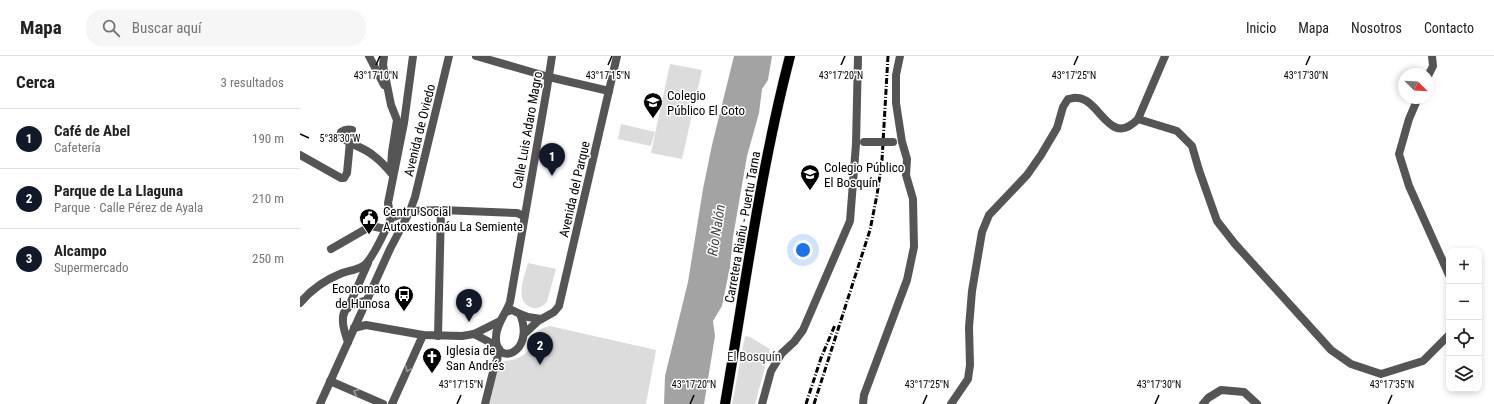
<!DOCTYPE html>
<html lang="es">
<meta charset="utf-8">
<style>
body{margin:0;font-family:"Roboto Condensed",sans-serif;background:#f6f6f6;color:#222}
.controls{position:absolute;right:12px;bottom:12px;display:grid;overflow:hidden;border-radius:8px;box-shadow:0 2px 6px #0003}
.controls button{width:36px;height:36px;display:grid;place-items:center;padding:0;border:0;border-bottom:1px solid #e0e0e0;background:#fff;color:#222;font:20px sans-serif}
.compass{position:absolute;left:1098px;top:12px;width:36px;height:36px;border-radius:50%;background:#fff;box-shadow:0 2px 6px #0003;rotate:114deg}
.you{position:absolute;left:503px;top:194px;width:14px;height:14px;margin:-10px;border:3px solid #fff;border-radius:50%;background:#1a73e8;box-shadow:0 0 0 6px #1a73e833}
.badge{display:grid;place-items:center;width:26px;height:26px;border-radius:50%;background:#111827;color:#fff;font-size:13px;font-weight:700}
.pin{position:absolute;translate:-50% -33px;filter:drop-shadow(0 1px 2px #0008)}
.pin::after{content:'';position:absolute;top:21px;width:14px;height:12px;background:inherit;clip-path:polygon(0 0,100% 0,50% 100%)}
.list{margin:0;padding:0;list-style:none}
h2{display:flex;justify-content:space-between;align-items:center;height:52px;margin:0;padding:0 16px;font-size:17px}
h2 small{font-size:13px;font-weight:400;color:#767676}
.list li{display:grid;grid-template-columns:26px 1fr auto;gap:12px;align-items:center;box-sizing:border-box;height:60px;padding:0 16px;border-top:1px solid #e0e0e0}
.list b{display:block;font-size:15px;white-space:nowrap}
.list p{margin:0;font-size:13px;white-space:nowrap;color:#767676}
.list em{font-size:13px;font-style:normal;color:#767676}
.icon{flex:none;width:22px;height:22px;fill:none;stroke:currentColor;stroke-width:2;stroke-linecap:round;stroke-linejoin:round}
.map{position:relative;flex:none;width:1194px;height:348px;overflow:hidden}
header{display:flex;align-items:center;gap:24px;box-sizing:border-box;height:56px;padding:0 20px;background:#fff;border-bottom:1px solid #e0e0e0}
header strong{font-size:19px}
nav{display:flex;gap:22px;margin-inline-start:auto;font-size:14px}
.search{width:280px;height:36px;background:#f6f6f6;display:flex;align-items:center;gap:10px;box-sizing:border-box;padding:0 14px;border-radius:16px;color:#767676;font-size:15px}
main{display:flex}
aside{flex:1;background:#fff}
.map>svg:first-child{display:block}
.green{fill:#dcdcdc}
.water{fill:#a3a3a3}
.lines{fill:none;stroke-linecap:round;stroke-linejoin:round}
.primary-casing{stroke:#dbdbdb;stroke-width:11}
.minor{stroke:#555;stroke-width:8}
.tertiary{stroke:#555;stroke-width:8}
.primary{stroke:#000;stroke-width:10}
.rail{stroke:#000;stroke-width:3;stroke-dasharray:6 2 1 2;stroke-linecap:butt}
.minor-bridge{stroke:#555;stroke-width:8}
.oneway{stroke:#999}
.ticks{fill:none;stroke:#000;stroke-width:1.5}
.labels{text-anchor:middle;stroke-width:3;stroke-linejoin:round;paint-order:stroke}
.poi-label{font-size:13px;fill:#000;stroke:#fff;text-anchor:start}
.street-label{font-size:13px;fill:#000;stroke:#fff}
.park-label{font-size:13px;fill:#333;stroke:#fff}
.water-label{font-size:14px;font-style:italic;fill:#444;stroke:#fff}
.ticks-label{font-size:10px;text-anchor:middle;fill:#000;stroke:#fff;stroke-width:3;stroke-linejoin:round;paint-order:stroke}
</style>
<header>
<strong>Mapa</strong>
<div class="search"><svg class="icon" aria-label="search" viewBox="0 0 24 24"><circle cx="10" cy="10" r="6"/><path d="M15 15l6 6"/></svg>Buscar aquí</div>
<nav><a>Inicio</a><a>Mapa</a><a>Nosotros</a><a>Contacto</a></nav>
</header>
<main>
<aside>
<h2>Cerca<small>3 resultados</small></h2>
<ul class="list">
<li><span class="badge">1</span><div><b>Café de Abel</b><p>Cafetería</p></div><em>190 m</em></li>
<li><span class="badge">2</span><div><b>Parque de La Llaguna</b><p>Parque · Calle Pérez de Ayala</p></div><em>210 m</em></li>
<li><span class="badge">3</span><div><b>Alcampo</b><p>Supermercado</p></div><em>250 m</em></li>
</ul>
</aside>
<div class="map">
<svg width="1194" height="348" viewBox="0 0 1194 348">
<rect width="100%" height="100%" fill="#fff"/>
<!-- green -->
<g class="green">
<polygon points="370,8 402,14 382,103 351,97"/>
<polygon points="321,68 355,76 351,90 318,83"/>
<path d="M228 207 256 213 247 246C242 251 237 254 230 251 214 244 225 219 228 207Z"/>
<path d="M250 270 356 294 346 348H185L197 305C210 305 223 304 230 291 233 284 233 277 241 273 244 271 247 271 250 270Z"/>
<polygon points="445,280 450,281 470,293 455,348 432,348"/>
</g>
<!-- water -->
<polygon class="water" points="434,0 472,0 468,24 462,33 459,57 447,100 433,181 430,211 422,250 413,265 415,280 404,348 364,348 365,320 388,226 403,133 412,89"/>
<g class="lines">
<!-- primary casing -->
<g class="primary-casing">
<path id="primary" d="M425 348C445 232 460 115 490 0"/>
</g>
<!-- minor -->
<g class="minor">
<polyline points="69,0 84,29"/>
<polyline points="84,0 83,9 91,49 97,64 92,96 91,111"/>
<polyline points="176,0 249,21 309,35"/>
<polyline points="1128,20 1133,10 1132,0"/>
<polyline points="1118,42 1109,63 1099,98 1109,130 1149,219"/>
<polyline points="838,63 877,75 892,90 899,114 917,165 935,188 1031,294 1051,308 1081,318 1123,305 1149,279"/>
<path d="M52 74C48 73 44 74 41 76L40 80C50 89 64 91 74 100 81 105 87 112 92 118"/>
<polyline points="0,99 41,122 44,122 47,117 50,86"/>
<polyline points="91,162 88,147 104,67 113,0"/>
<polyline points="31,193 71,170 86,173"/>
<path d="M0 247C10 235 25 224 40 218 47 215 57 214 63 210 72 205 86 173 91 162L110 155 141 154 217 157 224 160"/>
<polyline points="48,252 68,207"/>
<path d="M206 256 212 254 220 258C236 297 195 312 196 281 196 268 206 258 210 246L247 32 252 0"/>
<polyline points="220,258 228,261 241,263"/>
<polyline points="54,272 66,269 123,279 162,280 174,278 200,265"/>
<polyline points="174,278 197,290"/>
<polyline points="224,278 238,265 254,256 259,250 317,0"/>
<polyline points="138,280 141,154"/>
<polyline points="30,325 83,348"/>
<polyline points="92,348 123,279"/>
<polyline points="185,348 195,308 197,305 199,293"/>
<polyline points="462,348 471,315 482,297 494,286 503,274 550,165 556,88 558,0"/>
<polyline points="563,348 564,339 607,224 614,191 613,143 606,119 607,103 602,86 596,47 596,19 600,0"/>
<path d="M651 348 668 323 670 309 669 271 672 235 682 176 689 159 727 119 741 99 757 72 763 51 768 43C771 43 774 41 777 42 800 42 809 93 838 63L865 0"/>
<polyline points="903,348 908,342 921,334 944,336 957,348"/>
</g>
<!-- tertiary -->
<g class="tertiary">
<path d="M48 286C44 275 37 255 52 249 57 247 62 246 67 244"/>
<polyline points="20,348 90,193 110,155 115,141 149,0"/>
</g>
<!-- primary -->
<use href="#primary" class="primary"/>
<!-- rail -->
<g class="rail">
<polyline points="506,348 521,302 535,269"/>
<polyline points="514,348 570,174 577,139 582,104 588,0"/>
</g>
<!-- minor-bridge -->
<polyline class="minor-bridge" points="564,86 593,86"/>
</g>
<!-- one-way arrows -->
<defs><path id="oneway-chevron" d="M-2-3.5L2.5 0L-2 3.5" fill="none" stroke-width="1.6" stroke-linecap="round" stroke-linejoin="round"/></defs>
<g class="oneway">
<use href="#oneway-chevron" transform="translate(108 313) rotate(114)"/>
<use href="#oneway-chevron" transform="translate(56 336) rotate(-156)"/>
</g>
<!-- ticks -->
<path class="ticks" d="M76 9 80 0M308 9 312 0M541 9 545 0M774 9 778 0M1006 9 1010 0M0 78 9 82M157 348 161 339M390 348 394 339M623 348 627 339M855 348 859 339M1088 348 1092 339"/>
<!-- icons -->
<defs>
<g id="school-pin" transform="scale(1)"><path d="M0 17L-7.5 6A9.5 9.5 0 1 1 7.5 6Z" fill="#000" stroke="#fff"/><path d="M0-5L7-2L0 1L-7-2ZM-4 1L0 2.5L4 1V4Q0 6-4 4Z" fill="#fff"/></g>
<g id="civic-pin" transform="scale(1)"><path d="M0 17L-7.5 6A9.5 9.5 0 1 1 7.5 6Z" fill="#000" stroke="#fff"/><path d="M-.6-6.5H3V-4.5H.6V-3L4-1V1h2V6H-6V1h2V-1L-.6-3ZM-1.2 2.5V6h2.4V2.5Z" fill="#fff"/></g>
<g id="bus-pin" transform="scale(1)"><path d="M0 17L-7.5 6A9.5 9.5 0 1 1 7.5 6Z" fill="#000" stroke="#fff"/><path d="M-5-6H5V4H4V6H2V4H-2V6H-4V4H-5ZM-3.5-4V0h7V-4ZM-3.5 1.2v1.5H-2V1.2ZM2 1.2v1.5H3.5V1.2Z" fill="#fff"/></g>
<g id="church-pin" transform="scale(1)"><path d="M0 17L-7.5 6A9.5 9.5 0 1 1 7.5 6Z" fill="#000" stroke="#fff"/><path d="M-1.2-6h2.4v3.5h3.3v2.4h-3.3V6h-2.4V-.1h-3.3v-2.4h3.3Z" fill="#fff"/></g>
</defs>
<g fill-rule="evenodd">
<use href="#school-pin" x="353" y="46"/>
<use href="#school-pin" x="510" y="118"/>
<use href="#civic-pin" x="69" y="162"/>
<use href="#bus-pin" x="104" y="239"/>
<use href="#church-pin" x="132" y="301"/>
</g>
<g class="labels">
<!-- poi labels -->
<g class="poi-label">
<text x="367" y="44">Colegio<tspan x="367" dy="15">Público El Coto</tspan></text>
<text x="524" y="116">Colegio Público<tspan x="524" dy="15">El Bosquín</tspan></text>
<text x="83" y="160">Centru Social<tspan x="83" dy="15">Autoxestionáu La Semiente</tspan></text>
<text x="90" y="237" text-anchor="end">Economato<tspan x="90" dy="15">de Hunosa</tspan></text>
<text x="146" y="299">Iglesia de<tspan x="146" dy="15">San Andrés</tspan></text>
</g>
<!-- street labels -->
<g class="street-label">
<text transform="translate(119 74) rotate(-76)" y="5">Avenida de Oviedo</text>
<text transform="translate(227 74) rotate(-80)" y="5">Calle Luis Adaro Magro</text>
<text transform="translate(274 133) rotate(-77)" y="5">Avenida del Parque</text>
<text transform="translate(442 171) rotate(-80)" y="5">Carretera Riañu - Puertu Tarna</text>
</g>
<!-- park labels -->
<g class="park-label">
<text x="454" y="305">El Bosquín</text>
</g>
<!-- water labels -->
<g class="water-label">
<text transform="translate(416 174) rotate(-81)" y="5">Río Nalón</text>
</g>
</g>
<g class="ticks-label">
<text x="76" y="23">43°17'10"N</text>
<text x="308" y="23">43°17'15"N</text>
<text x="774" y="23">43°17'25"N</text>
<text x="1006" y="23">43°17'30"N</text>
<text x="541" y="23">43°17'20"N</text>
<text x="40" y="86">5°38'30"W</text>
<text x="161" y="332">43°17'15"N</text>
<text x="394" y="332">43°17'20"N</text>
<text x="627" y="332">43°17'25"N</text>
<text x="859" y="332">43°17'30"N</text>
<text x="1092" y="332">43°17'35"N</text>
</g>
</svg>
<div class="controls">
<button>+</button>
<button>−</button>
<button><svg class="icon" aria-label="locate" viewBox="0 0 24 24"><circle cx="12" cy="12" r="6"/><path d="M12 2v4M12 18v4M2 12h4M18 12h4"/></svg></button>
<button><svg class="icon" aria-label="layers" viewBox="0 0 24 24"><path d="M12 4l9 5-9 5-9-5zM3 14l9 5 9-5"/></svg></button>
</div>
<svg class="compass" viewBox="-18 -18 36 36"><path d="M0-13l5 13h-10z" fill="#e53935"/><path d="M0 13l5-13h-10z" fill="#767676"/></svg>
<div class="you"></div>
<div class="pin badge" style="left:252px;top:120px">1</div>
<div class="pin badge" style="left:240px;top:309px">2</div>
<div class="pin badge" style="left:169px;top:266px">3</div>
</div>
</main>
